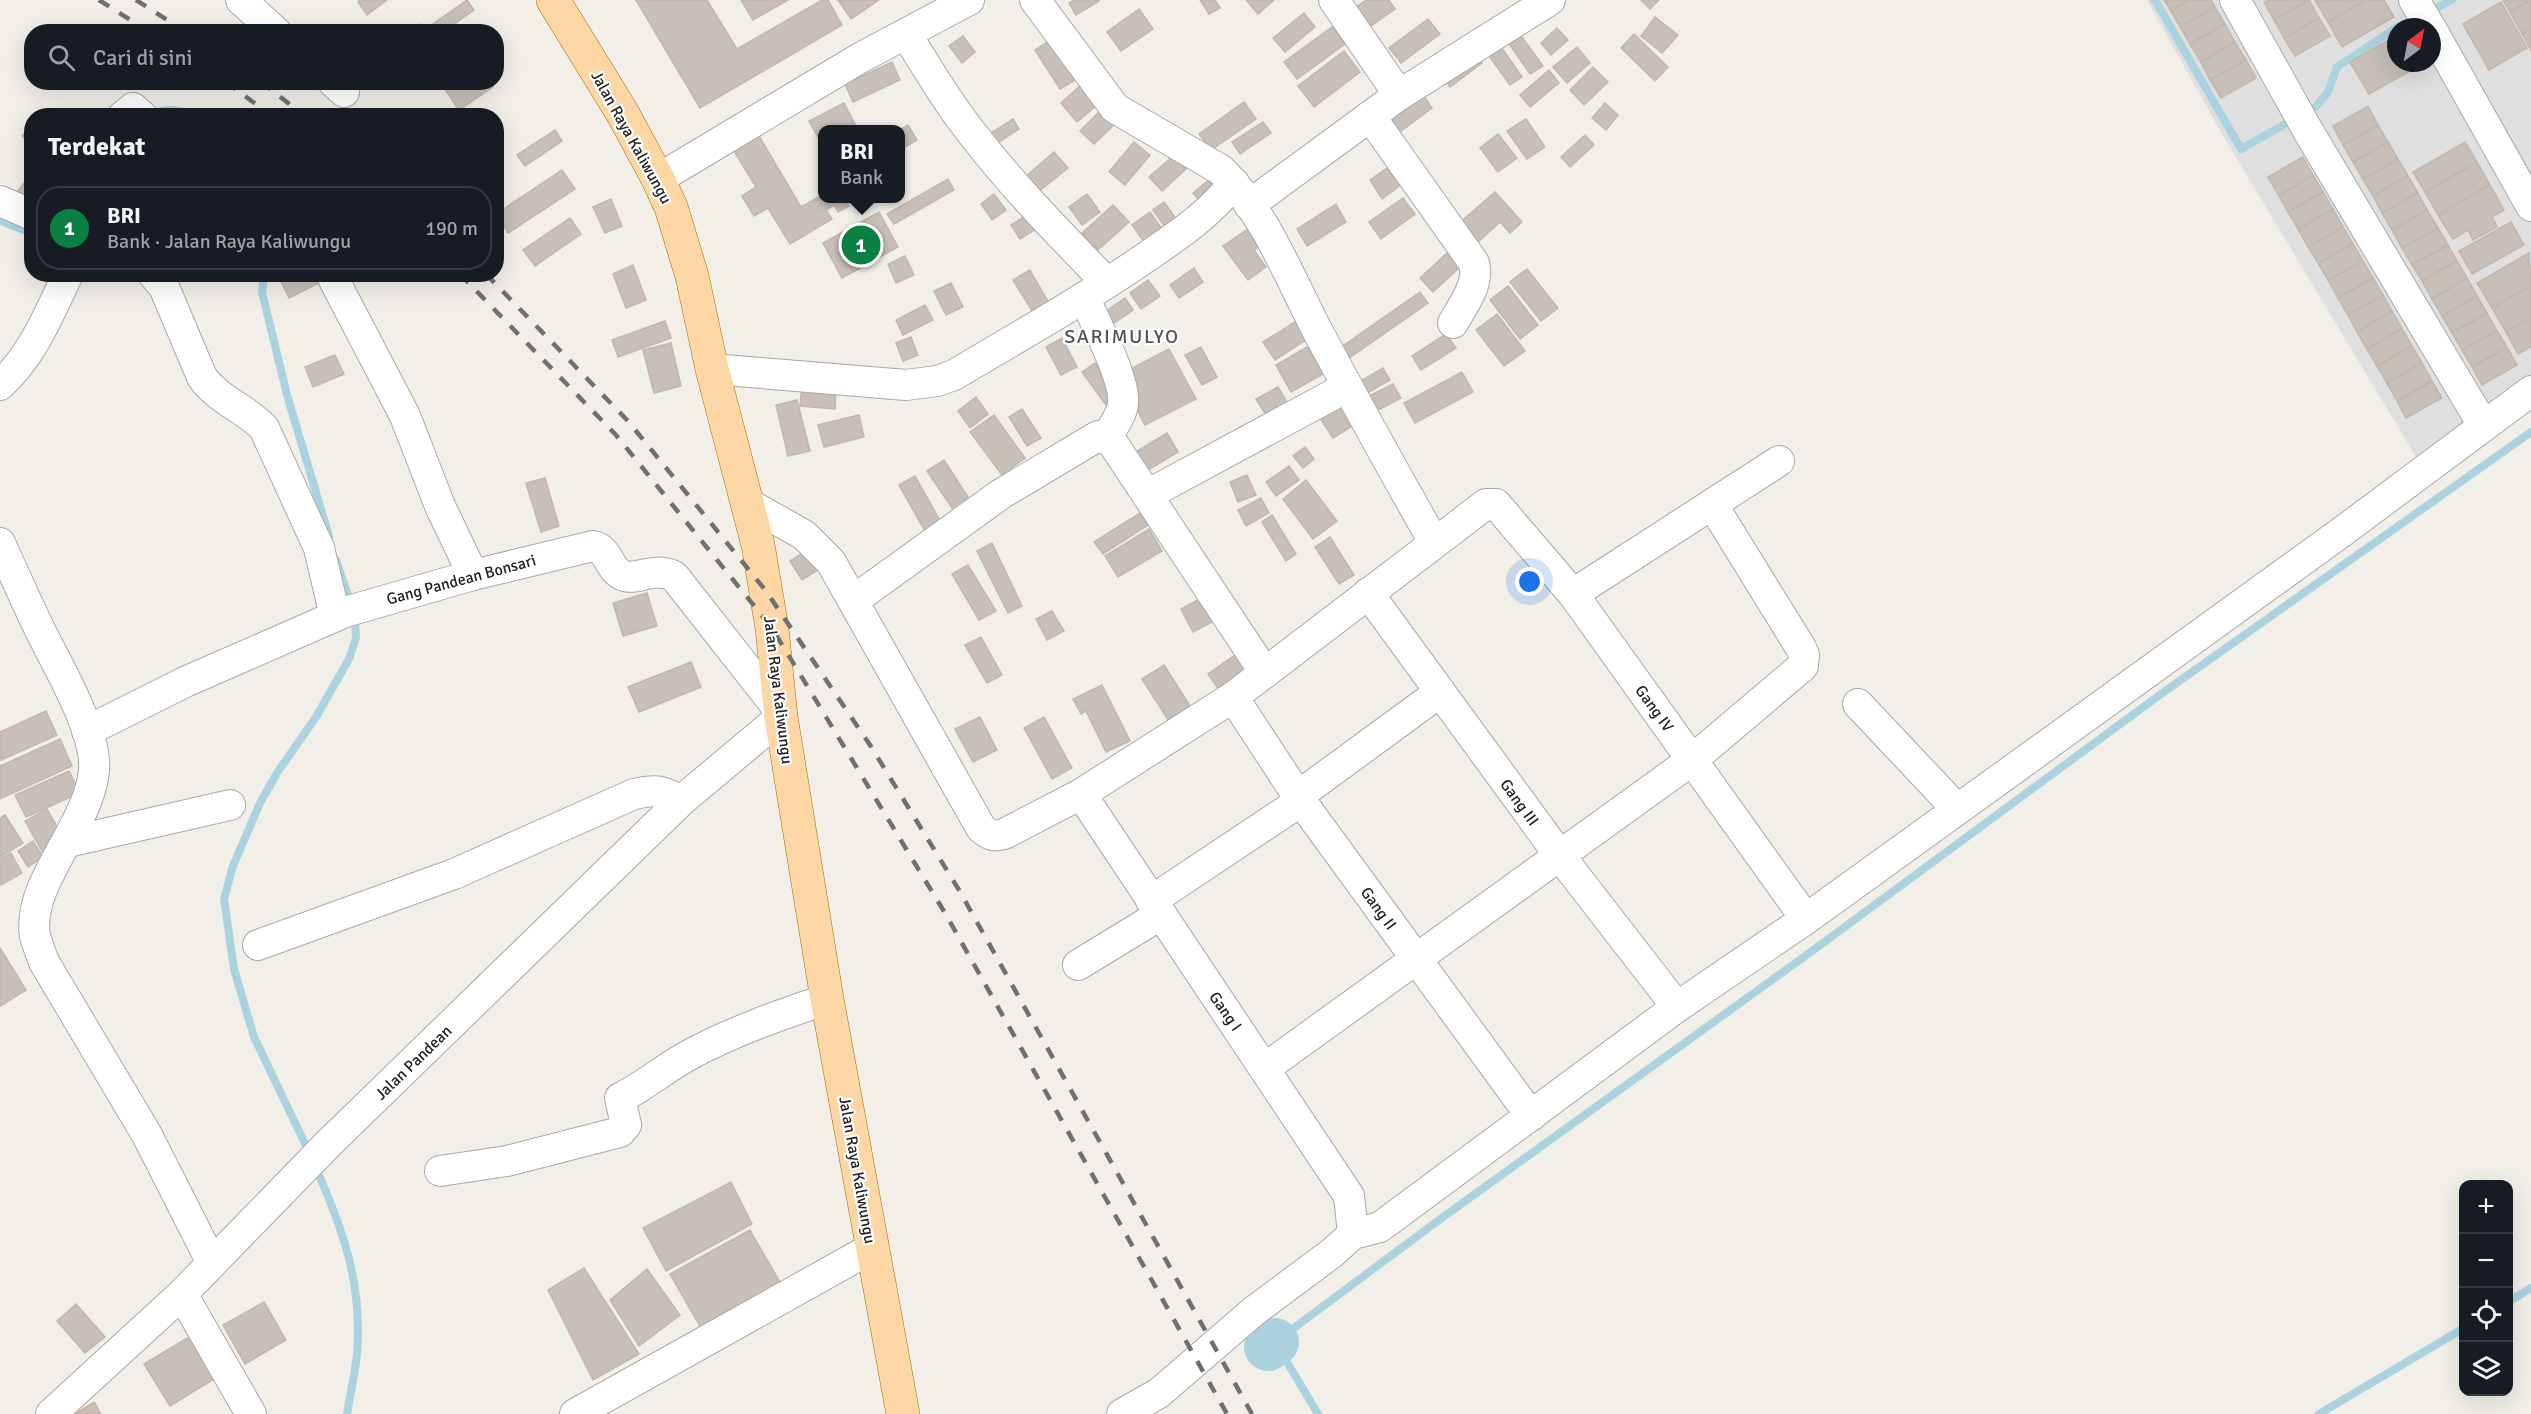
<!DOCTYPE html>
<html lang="id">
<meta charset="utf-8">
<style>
body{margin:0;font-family:Signika,sans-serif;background:#20242c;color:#f1f3f6}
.controls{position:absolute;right:18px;bottom:18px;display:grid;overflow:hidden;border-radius:12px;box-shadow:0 6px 24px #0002}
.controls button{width:54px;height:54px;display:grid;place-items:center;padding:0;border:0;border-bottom:2px solid #363941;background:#171b24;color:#f1f3f6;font:30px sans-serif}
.compass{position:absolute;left:2387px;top:18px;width:54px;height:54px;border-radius:50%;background:#171b24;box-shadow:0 6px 24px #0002;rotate:32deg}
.you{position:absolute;left:1530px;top:582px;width:21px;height:21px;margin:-15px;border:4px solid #fff;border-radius:50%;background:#1a73e8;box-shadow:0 0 0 9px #1a73e833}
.badge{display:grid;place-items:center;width:39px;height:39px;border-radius:50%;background:#0b8043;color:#fff;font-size:20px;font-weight:700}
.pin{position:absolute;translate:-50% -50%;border:3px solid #fff;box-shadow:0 2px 6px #0006}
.popup{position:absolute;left:818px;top:125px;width:87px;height:78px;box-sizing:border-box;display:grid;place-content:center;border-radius:12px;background:#171b24;filter:drop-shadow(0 2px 4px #0005);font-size:20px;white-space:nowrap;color:#9ea1a6}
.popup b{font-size:22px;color:#f1f3f6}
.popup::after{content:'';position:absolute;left:50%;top:100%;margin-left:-12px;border:12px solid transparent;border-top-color:#171b24}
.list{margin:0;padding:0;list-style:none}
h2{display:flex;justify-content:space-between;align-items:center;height:78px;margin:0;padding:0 24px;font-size:26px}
h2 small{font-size:20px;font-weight:400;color:#9ea1a6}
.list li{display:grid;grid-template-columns:39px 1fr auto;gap:18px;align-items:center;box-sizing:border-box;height:84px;margin:0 12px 12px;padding:0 12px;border:2px solid #363941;border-radius:24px}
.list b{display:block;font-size:22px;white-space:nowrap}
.list p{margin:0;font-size:20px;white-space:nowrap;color:#9ea1a6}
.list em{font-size:20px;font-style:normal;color:#9ea1a6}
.icon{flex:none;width:33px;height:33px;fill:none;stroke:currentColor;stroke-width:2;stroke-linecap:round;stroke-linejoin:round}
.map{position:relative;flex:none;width:2531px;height:1414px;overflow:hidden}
.search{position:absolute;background:#171b24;box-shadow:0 6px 24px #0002;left:24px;top:24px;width:480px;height:66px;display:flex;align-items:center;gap:15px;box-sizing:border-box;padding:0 21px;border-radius:24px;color:#9ea1a6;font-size:22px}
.panel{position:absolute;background:#171b24;box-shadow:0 6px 24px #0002;left:24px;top:108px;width:480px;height:174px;border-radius:24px}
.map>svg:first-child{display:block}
.residential{fill:#e0dfdf;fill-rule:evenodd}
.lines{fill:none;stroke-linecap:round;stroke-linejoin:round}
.stream{stroke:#aad3df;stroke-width:8}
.river{stroke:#aad3df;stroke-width:48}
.building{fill:#c7bfb8;stroke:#c4b6ab;stroke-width:1.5}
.street-casing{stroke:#a9a9a9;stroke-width:32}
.primary-casing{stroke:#a06b00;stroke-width:34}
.street{stroke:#fff;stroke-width:30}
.primary{stroke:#fcd6a4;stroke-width:33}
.rail{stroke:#707070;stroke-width:4.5;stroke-dasharray:12 12;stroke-linecap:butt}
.labels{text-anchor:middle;stroke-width:4.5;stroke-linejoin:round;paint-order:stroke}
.street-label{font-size:16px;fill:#222;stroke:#fff}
.quarter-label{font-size:20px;letter-spacing:1.5px;fill:#555;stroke:#fff}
</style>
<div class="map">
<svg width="2531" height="1414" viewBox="0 0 2531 1414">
<rect width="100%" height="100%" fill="#f2efe9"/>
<!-- residential -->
<path class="residential" d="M2147 0H2531V380L2416 457 2222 134ZM2396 27H2432V63H2396Z"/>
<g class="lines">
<!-- stream -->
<g class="stream">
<polyline points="2155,0 2241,149 2317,106 2328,92 2337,67 2396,28"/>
<polyline points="2398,27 2452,0"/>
<path d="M149 116C163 106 180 110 196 116"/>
<polyline points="0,221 32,233"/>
<polyline points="268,274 263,283 262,292 287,395 329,536"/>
<polyline points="310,1154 254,1037 234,969 224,899 233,866 260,803 277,773 316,717 349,659 356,638 355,616 336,560"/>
<path d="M315 1166C343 1229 363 1285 357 1354 355 1374 350 1394 347 1414"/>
<polyline points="2508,1302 2531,1288"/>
<polyline points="1318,1414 1275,1342 1439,1220 1808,954 2161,694 2531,432"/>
<polyline points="2319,1414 2464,1328"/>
</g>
<!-- river -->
<polyline class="river" points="1268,1347 1275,1342"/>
</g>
<!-- building -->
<g class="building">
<polygon points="360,0 387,0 367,15 358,2"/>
<polygon points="467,0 474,10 443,32 437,32 433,24"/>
<polygon points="636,0 707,0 737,49 822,0 828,0 842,25 700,108"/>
<polygon points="741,0 788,0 753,20"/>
<polygon points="838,0 879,0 851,19"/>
<polygon points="1074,0 1099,0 1099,1 1076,15 1069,3"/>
<polygon points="1200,0 1215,0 1220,8 1209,14"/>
<polygon points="1246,0 1274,0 1258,14"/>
<polygon points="1366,0 1389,0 1395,9 1368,28 1354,9"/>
<polygon points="1641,0 1659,0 1650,9"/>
<polygon points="2164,0 2189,0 2171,11"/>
<polygon points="2189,0 2211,0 2215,7 2180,27 2171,11"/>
<polygon points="2268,0 2309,0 2274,20 2264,2"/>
<polygon points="2309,0 2319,18 2284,38 2274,20"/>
<polygon points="2315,0 2366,0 2328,22"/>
<polygon points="2366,0 2384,0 2394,17 2342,47 2328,22"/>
<polygon points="2503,0 2531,0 2510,12"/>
<polygon points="2531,0 2531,29 2522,34 2510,12"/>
<polygon points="2501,2 2527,48 2489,70 2463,24"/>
<polygon points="2215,7 2225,24 2190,44 2180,27"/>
<polygon points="1139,9 1153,29 1121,51 1107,32"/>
<polygon points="1304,13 1315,27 1285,52 1273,38"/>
<polygon points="1655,17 1678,35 1662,53 1641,36"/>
<polygon points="2319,18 2330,36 2295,56 2284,38"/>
<polygon points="1428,19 1440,34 1401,63 1389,48"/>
<polygon points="421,24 429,32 414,32"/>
<polygon points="2225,24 2235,42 2201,62 2190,44"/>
<polygon points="1332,27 1345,44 1297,79 1284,62"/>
<polygon points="1557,28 1568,40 1551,55 1541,43"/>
<polygon points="2531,29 2531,50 2522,34"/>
<polygon points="1517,30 1543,66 1530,74 1505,38"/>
<polygon points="1634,34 1668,67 1655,81 1621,48"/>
<polygon points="963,36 975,52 962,63 949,46"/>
<polygon points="2396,36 2396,63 2420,63 2421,65 2369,94 2350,62"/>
<polygon points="1049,41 1075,80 1060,89 1035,50"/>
<polygon points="1497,41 1522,77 1510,85 1484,49"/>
<polygon points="2235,42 2246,60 2210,80 2201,62"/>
<polygon points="1577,47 1590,63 1567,83 1553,67"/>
<polygon points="1344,51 1360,72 1314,107 1298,86"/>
<polygon points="1474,52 1482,63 1450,87 1441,75"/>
<polygon points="2246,60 2256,78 2221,98 2210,80"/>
<polygon points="892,62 900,80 853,102 845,84"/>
<polygon points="1593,67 1608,82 1584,105 1570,90"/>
<polygon points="1549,70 1559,83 1530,107 1520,95"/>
<polygon points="440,82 489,82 493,87 459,110"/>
<polygon points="1080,86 1097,105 1077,122 1061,103"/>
<polygon points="1419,89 1432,108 1393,137 1379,118"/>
<polygon points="1244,102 1256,119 1211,150 1199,134"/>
<polygon points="844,103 858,130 822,130 822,145 809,121"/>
<polygon points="1605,103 1618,115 1606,130 1592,118"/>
<polygon points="2368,106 2378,125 2343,145 2333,126"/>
<polygon points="1101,110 1115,124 1094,144 1080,131"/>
<polygon points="1013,119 1019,129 990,148 983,138"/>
<polygon points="1526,119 1545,147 1527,159 1507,131"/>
<polygon points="1263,122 1271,133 1240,154 1232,142"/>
<polygon points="32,125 32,144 22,136"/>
<polygon points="908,125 917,140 900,150 900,130"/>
<polygon points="2378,125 2388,142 2353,162 2343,145"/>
<polygon points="555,130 562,141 525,166 517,155"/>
<polygon points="1498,134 1517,158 1498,172 1480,148"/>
<polygon points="1585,135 1594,145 1570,167 1561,157"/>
<polygon points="759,136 801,207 822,195 822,198 844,198 849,206 838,212 834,205 826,210 832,219 790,244 768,208 754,216 742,196 756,187 734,151"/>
<polygon points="1134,142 1150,155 1125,185 1109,172"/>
<polygon points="2388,142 2398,159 2363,179 2353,162"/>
<polygon points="2465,142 2477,162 2425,192 2413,172"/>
<polygon points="1054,152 1068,168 1037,193 1024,178"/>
<polygon points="1173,156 1186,169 1162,191 1149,177"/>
<polygon points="2303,157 2313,175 2279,196 2268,177"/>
<polygon points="2398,159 2408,176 2373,196 2363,179"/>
<polygon points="2477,162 2490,185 2438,215 2425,192"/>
<polygon points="1387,168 1399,186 1382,199 1370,180"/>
<polygon points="562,170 575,189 508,233 496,214"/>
<polygon points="32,172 32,207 15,195"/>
<polygon points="1215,175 1225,188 1203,205 1193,193"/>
<polygon points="2313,175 2323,192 2288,212 2279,196"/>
<polygon points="2408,176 2418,193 2382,213 2373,196"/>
<polygon points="948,179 954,190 894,224 887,214"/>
<polygon points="2490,185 2504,210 2492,217 2497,227 2473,240 2468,230 2453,239 2438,215"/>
<polygon points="1495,192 1522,222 1510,233 1500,222 1476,244 1458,224"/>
<polygon points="2323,192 2333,209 2298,229 2288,212"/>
<polygon points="2418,193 2427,210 2392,230 2382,213"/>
<polygon points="994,194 1006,210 992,220 981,204"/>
<polygon points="1087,194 1100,212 1082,225 1069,207"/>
<polygon points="1403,198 1415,214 1381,239 1369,222"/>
<polygon points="611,199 622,226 605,233 593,207"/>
<polygon points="1164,202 1180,224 1168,231 1153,210"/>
<polygon points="1336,204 1346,222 1307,246 1297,229"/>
<polygon points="1113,205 1129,222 1098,250 1082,233"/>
<polygon points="2333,209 2343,227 2308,247 2298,229"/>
<polygon points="2427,210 2438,228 2402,248 2392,230"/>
<polygon points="879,212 898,247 842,278 823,243"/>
<polygon points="1150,212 1165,233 1147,246 1132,225"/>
<polygon points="1027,215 1036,229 1020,239 1011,225"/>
<polygon points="570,218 581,234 535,266 523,250"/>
<polygon points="2511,222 2524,245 2472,274 2459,251"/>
<polygon points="1251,227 1263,244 1254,250 1266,267 1248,280 1223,246"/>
<polygon points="2343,227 2353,244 2318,263 2308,247"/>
<polygon points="2438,228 2448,245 2412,265 2402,248"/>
<polygon points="2353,244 2363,261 2328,280 2318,263"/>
<polygon points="2448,245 2457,261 2422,281 2412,265"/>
<polygon points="1447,253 1460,267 1433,292 1420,278"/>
<polygon points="2529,253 2531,286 2492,308 2477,283"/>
<polygon points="905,256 914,275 896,283 888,264"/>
<polygon points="2363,261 2373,278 2338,298 2328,280"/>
<polygon points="2457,261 2467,278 2432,299 2422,281"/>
<polygon points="633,265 646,300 626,308 613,274"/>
<polygon points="1194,268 1203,282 1179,298 1170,285"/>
<polygon points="1527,269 1558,308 1541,321 1510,282"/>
<polygon points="1030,270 1050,305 1034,314 1013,280"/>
<polygon points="285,274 322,274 325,280 289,298 279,277"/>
<polygon points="2373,278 2383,295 2348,315 2338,298"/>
<polygon points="2467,278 2477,296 2442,316 2432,299"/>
<polygon points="1148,280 1160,296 1141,309 1130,293"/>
<polygon points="951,283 963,307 946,315 934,291"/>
<polygon points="1508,286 1538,325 1520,339 1490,300"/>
<polygon points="2531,286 2531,317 2506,332 2492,308"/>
<polygon points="1420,292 1428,303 1345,361 1337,350"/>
<polygon points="2383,295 2392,311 2357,332 2348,315"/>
<polygon points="2477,296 2487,313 2452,333 2442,316"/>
<polygon points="1125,298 1133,310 1107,328 1099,316"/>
<polygon points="925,305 933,320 903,335 896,320"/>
<polygon points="2392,311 2402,329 2367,349 2357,332"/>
<polygon points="2487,313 2497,331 2462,350 2452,333"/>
<polygon points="1497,314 1525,351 1504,366 1476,330"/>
<polygon points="2531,317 2531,347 2518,354 2506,332"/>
<polygon points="665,321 671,338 618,357 612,340"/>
<polygon points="1295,322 1306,340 1275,360 1263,342"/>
<polygon points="2402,329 2412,346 2377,366 2367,349"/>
<polygon points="2497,331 2507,347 2472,367 2462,350"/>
<polygon points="1446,334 1456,348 1421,370 1412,356"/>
<polygon points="911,337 918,355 903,361 896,343"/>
<polygon points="1062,338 1077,367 1061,375 1046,347"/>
<polygon points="671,343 681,386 654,393 643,350"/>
<polygon points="2412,346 2422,363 2387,383 2377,366"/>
<polygon points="1201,347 1217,377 1202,385 1185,355"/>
<polygon points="1307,347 1323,374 1291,392 1276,365"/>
<polygon points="2507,347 2517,365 2482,385 2472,367"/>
<polygon points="1169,349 1196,399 1145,425 1119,375"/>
<polygon points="335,355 344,374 313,387 305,367"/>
<polygon points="1095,363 1118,396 1106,405 1082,372"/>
<polygon points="2422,363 2432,381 2397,401 2387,383"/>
<polygon points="1383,368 1390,380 1364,395 1357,383"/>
<polygon points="1462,372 1473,392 1415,423 1404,403"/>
<polygon points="2432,381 2442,398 2406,418 2397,401"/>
<polygon points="1393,384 1401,398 1367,416 1359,401"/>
<polygon points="802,386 836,389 835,409 800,406"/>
<polygon points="1278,387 1292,411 1271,423 1256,399"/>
<polygon points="976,397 988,414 970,428 958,411"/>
<polygon points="797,400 810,451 788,456 776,405"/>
<polygon points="1339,407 1351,427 1333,438 1320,418"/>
<polygon points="1022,409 1041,438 1027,446 1009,417"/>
<polygon points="859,415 864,437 824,447 818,425"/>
<polygon points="994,415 1025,458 1002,475 970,432"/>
<polygon points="1167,433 1178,452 1140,475 1129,456"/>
<polygon points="1305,447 1314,459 1303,468 1293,456"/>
<polygon points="944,460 968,497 952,508 927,471"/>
<polygon points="1289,466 1299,480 1276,496 1266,482"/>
<polygon points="1247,475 1256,495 1238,502 1230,482"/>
<polygon points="915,476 942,524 926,533 899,485"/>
<polygon points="545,478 559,526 541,532 526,483"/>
<polygon points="1306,480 1337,521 1313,539 1283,499"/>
<polygon points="1261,498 1269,513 1246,526 1238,510"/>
<polygon points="1140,513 1148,525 1103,554 1094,542"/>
<polygon points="1272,515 1296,554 1286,561 1262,522"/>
<polygon points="1149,529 1162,551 1118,577 1105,556"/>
<polygon points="1330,537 1354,575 1339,584 1315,547"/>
<polygon points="992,543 1022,606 1008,613 977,551"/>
<polygon points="809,549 821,568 802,580 790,561"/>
<polygon points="968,565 996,611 979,620 952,574"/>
<polygon points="647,593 657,626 623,636 613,603"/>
<polygon points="1201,598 1214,621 1193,632 1181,609"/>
<polygon points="1052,611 1064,631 1047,640 1036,619"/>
<polygon points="981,637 1002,675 987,683 965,645"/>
<polygon points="1235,655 1250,677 1223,696 1208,674"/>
<polygon points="691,662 701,687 639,712 628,687"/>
<polygon points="1164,665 1192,709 1170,723 1142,679"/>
<polygon points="1102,685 1130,741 1106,752 1086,711 1081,714 1073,699"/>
<polygon points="46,711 57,735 1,760 0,732"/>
<polygon points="980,717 997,750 973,762 955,729"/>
<polygon points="1044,717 1072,768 1052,779 1024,728"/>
<polygon points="60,739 72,766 0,799 0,766"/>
<polygon points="69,771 80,793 26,817 15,795"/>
<polygon points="47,809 64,839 42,851 25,821"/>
<polygon points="5,815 23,843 0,857 0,818"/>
<polygon points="33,841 43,857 28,867 18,851"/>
<polygon points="11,853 22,873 1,885 0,859"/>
<polygon points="0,948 26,990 0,1006"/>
<polygon points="731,1182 752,1224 666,1271 643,1228"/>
<polygon points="750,1230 781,1284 701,1328 670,1274"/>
<polygon points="584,1268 639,1354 593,1380 548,1290"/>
<polygon points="647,1269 680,1315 639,1346 610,1300"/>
<polygon points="264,1302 286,1340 245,1364 223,1325"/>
<polygon points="76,1304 105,1337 85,1353 57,1321"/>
<polygon points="194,1334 219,1376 170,1406 144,1364"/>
<polygon points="94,1402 101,1414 75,1414"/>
</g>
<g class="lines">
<!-- street casing -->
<g class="street-casing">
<g id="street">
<polyline points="241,0 276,32"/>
<path d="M1035 0 1115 108 1221 170C1265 213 1289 276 1317 330 1355 401 1394 472 1434 542"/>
<polyline points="1334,0 1399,95"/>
<polyline points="2235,0 2307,129 2483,425"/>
<polyline points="2414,0 2430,27"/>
<polyline points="2432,30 2531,206"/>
<path d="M906 34C928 69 949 105 975 137 1015 189 1062 236 1107 283"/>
<polyline points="333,82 344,92"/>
<polyline points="123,116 133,108 142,116"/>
<path d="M1370 116 1474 263C1480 284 1463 305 1453 323"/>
<polyline points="658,179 860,58 969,0"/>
<polyline points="0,201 32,215"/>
<polyline points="1249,205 1399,95 1550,0"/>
<path d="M153 274 164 287 202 377C218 400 245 408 264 428L319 548 335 616"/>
<polyline points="333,278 405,416 440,506 473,575"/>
<path d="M1084 297C1095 322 1126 380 1123 404 1122 415 1111 429 1106 439"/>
<path d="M712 369 906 385 937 381 954 375C1016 338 1079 303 1139 262 1174 238 1207 217 1234 183"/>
<path d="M0 385C33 355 49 314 68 274"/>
<polyline points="1147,495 1347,387"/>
<path d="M747 503 804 535 831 562 981 828C989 835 994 837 1004 834L1081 794 1233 697 1486 504H1496L1573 594 1806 919"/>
<path d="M0 543C13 572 26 601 40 630 57 665 97 731 94 770 90 825 26 883 35 936 37 944 41 953 44 962L147 1135 212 1263"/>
<polyline points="1368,593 1560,856 1677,1007"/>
<polyline points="1573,594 1779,461"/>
<polyline points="854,600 1001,494 1098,436 1112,442 1265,673"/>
<polyline points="1233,697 1301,801 1531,1116"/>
<polyline points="1858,704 1957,809"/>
<path d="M87 731 185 682 345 612 473 575 593 546C609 549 608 568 622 575 637 582 651 566 674 576L780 711"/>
<polyline points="1081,794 1349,1196 1353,1234"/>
<polyline points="1298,796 1440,692"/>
<polyline points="68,842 230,805"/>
<polyline points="1151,901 1301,801"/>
<path d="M258 945 454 874 634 794C656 789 662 790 681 801"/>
<polyline points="1078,965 1160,915"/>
<polyline points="1265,1068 1692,760 1803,666 1804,655 1801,648 1712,504"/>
<path d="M440 1171 507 1161 620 1132 626 1125 620 1098C645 1086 666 1067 691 1054 734 1031 780 1015 827 999"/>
<polyline points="182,1294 251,1414"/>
<polyline points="51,1414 182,1294 328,1144 681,801 781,717"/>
<polyline points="575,1414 872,1248"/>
<polyline points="1122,1414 1159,1393 1254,1311 1332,1253 1353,1234 1380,1227 1677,1007 1806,919 2343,531 2531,391"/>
</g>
</g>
<!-- primary casing -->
<g class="primary-casing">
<polyline id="primary" points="553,0 623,114 658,179 671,207 692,276 712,369 758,545 772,628 781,717 827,999 903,1414"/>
</g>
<!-- street -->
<use href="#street" class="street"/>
<!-- primary -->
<use href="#primary" class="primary"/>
<!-- rail -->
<g class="rail">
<polyline points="99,0 149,32"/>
<polyline points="136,0 186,32"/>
<polyline points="226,82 272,116"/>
<polyline points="261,82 305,116"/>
<polyline points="460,274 616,435 772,628 945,913 1227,1414"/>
<polyline points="486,274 628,421 766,591 870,745 959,890 1252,1414"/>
</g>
</g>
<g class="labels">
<!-- street labels -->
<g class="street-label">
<text transform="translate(632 137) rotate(61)" y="6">Jalan Raya Kaliwungu</text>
<text transform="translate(461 579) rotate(-15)" y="6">Gang Pandean Bonsari</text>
<text transform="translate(779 690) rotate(83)" y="6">Jalan Raya Kaliwungu</text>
<text transform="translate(1655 708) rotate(54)" y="6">Gang IV</text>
<text transform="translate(1520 802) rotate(54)" y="6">Gang III</text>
<text transform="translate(1379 908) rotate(54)" y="6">Gang II</text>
<text transform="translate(1226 1011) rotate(55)" y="6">Gang I</text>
<text transform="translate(413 1062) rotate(-44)" y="6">Jalan Pandean</text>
<text transform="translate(858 1170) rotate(80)" y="6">Jalan Raya Kaliwungu</text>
</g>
<!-- quarter labels -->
<g class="quarter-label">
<text x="1122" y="343">SARIMULYO</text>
</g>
</g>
</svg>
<div class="controls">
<button>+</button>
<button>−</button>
<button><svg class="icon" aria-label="locate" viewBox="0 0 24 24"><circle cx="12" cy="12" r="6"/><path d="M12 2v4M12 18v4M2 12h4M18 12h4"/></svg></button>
<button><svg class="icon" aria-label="layers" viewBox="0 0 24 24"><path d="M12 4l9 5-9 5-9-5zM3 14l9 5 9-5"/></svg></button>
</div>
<svg class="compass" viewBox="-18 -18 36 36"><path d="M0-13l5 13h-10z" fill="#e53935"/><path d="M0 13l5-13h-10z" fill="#9ea1a6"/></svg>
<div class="you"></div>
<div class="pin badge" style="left:861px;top:245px">1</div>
<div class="popup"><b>BRI</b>Bank</div>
<div class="search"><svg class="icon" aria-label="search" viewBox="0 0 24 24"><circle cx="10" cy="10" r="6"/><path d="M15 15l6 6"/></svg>Cari di sini</div>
<section class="panel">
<h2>Terdekat<small></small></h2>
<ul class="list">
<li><span class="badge">1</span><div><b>BRI</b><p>Bank · Jalan Raya Kaliwungu</p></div><em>190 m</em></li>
</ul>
</section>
</div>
